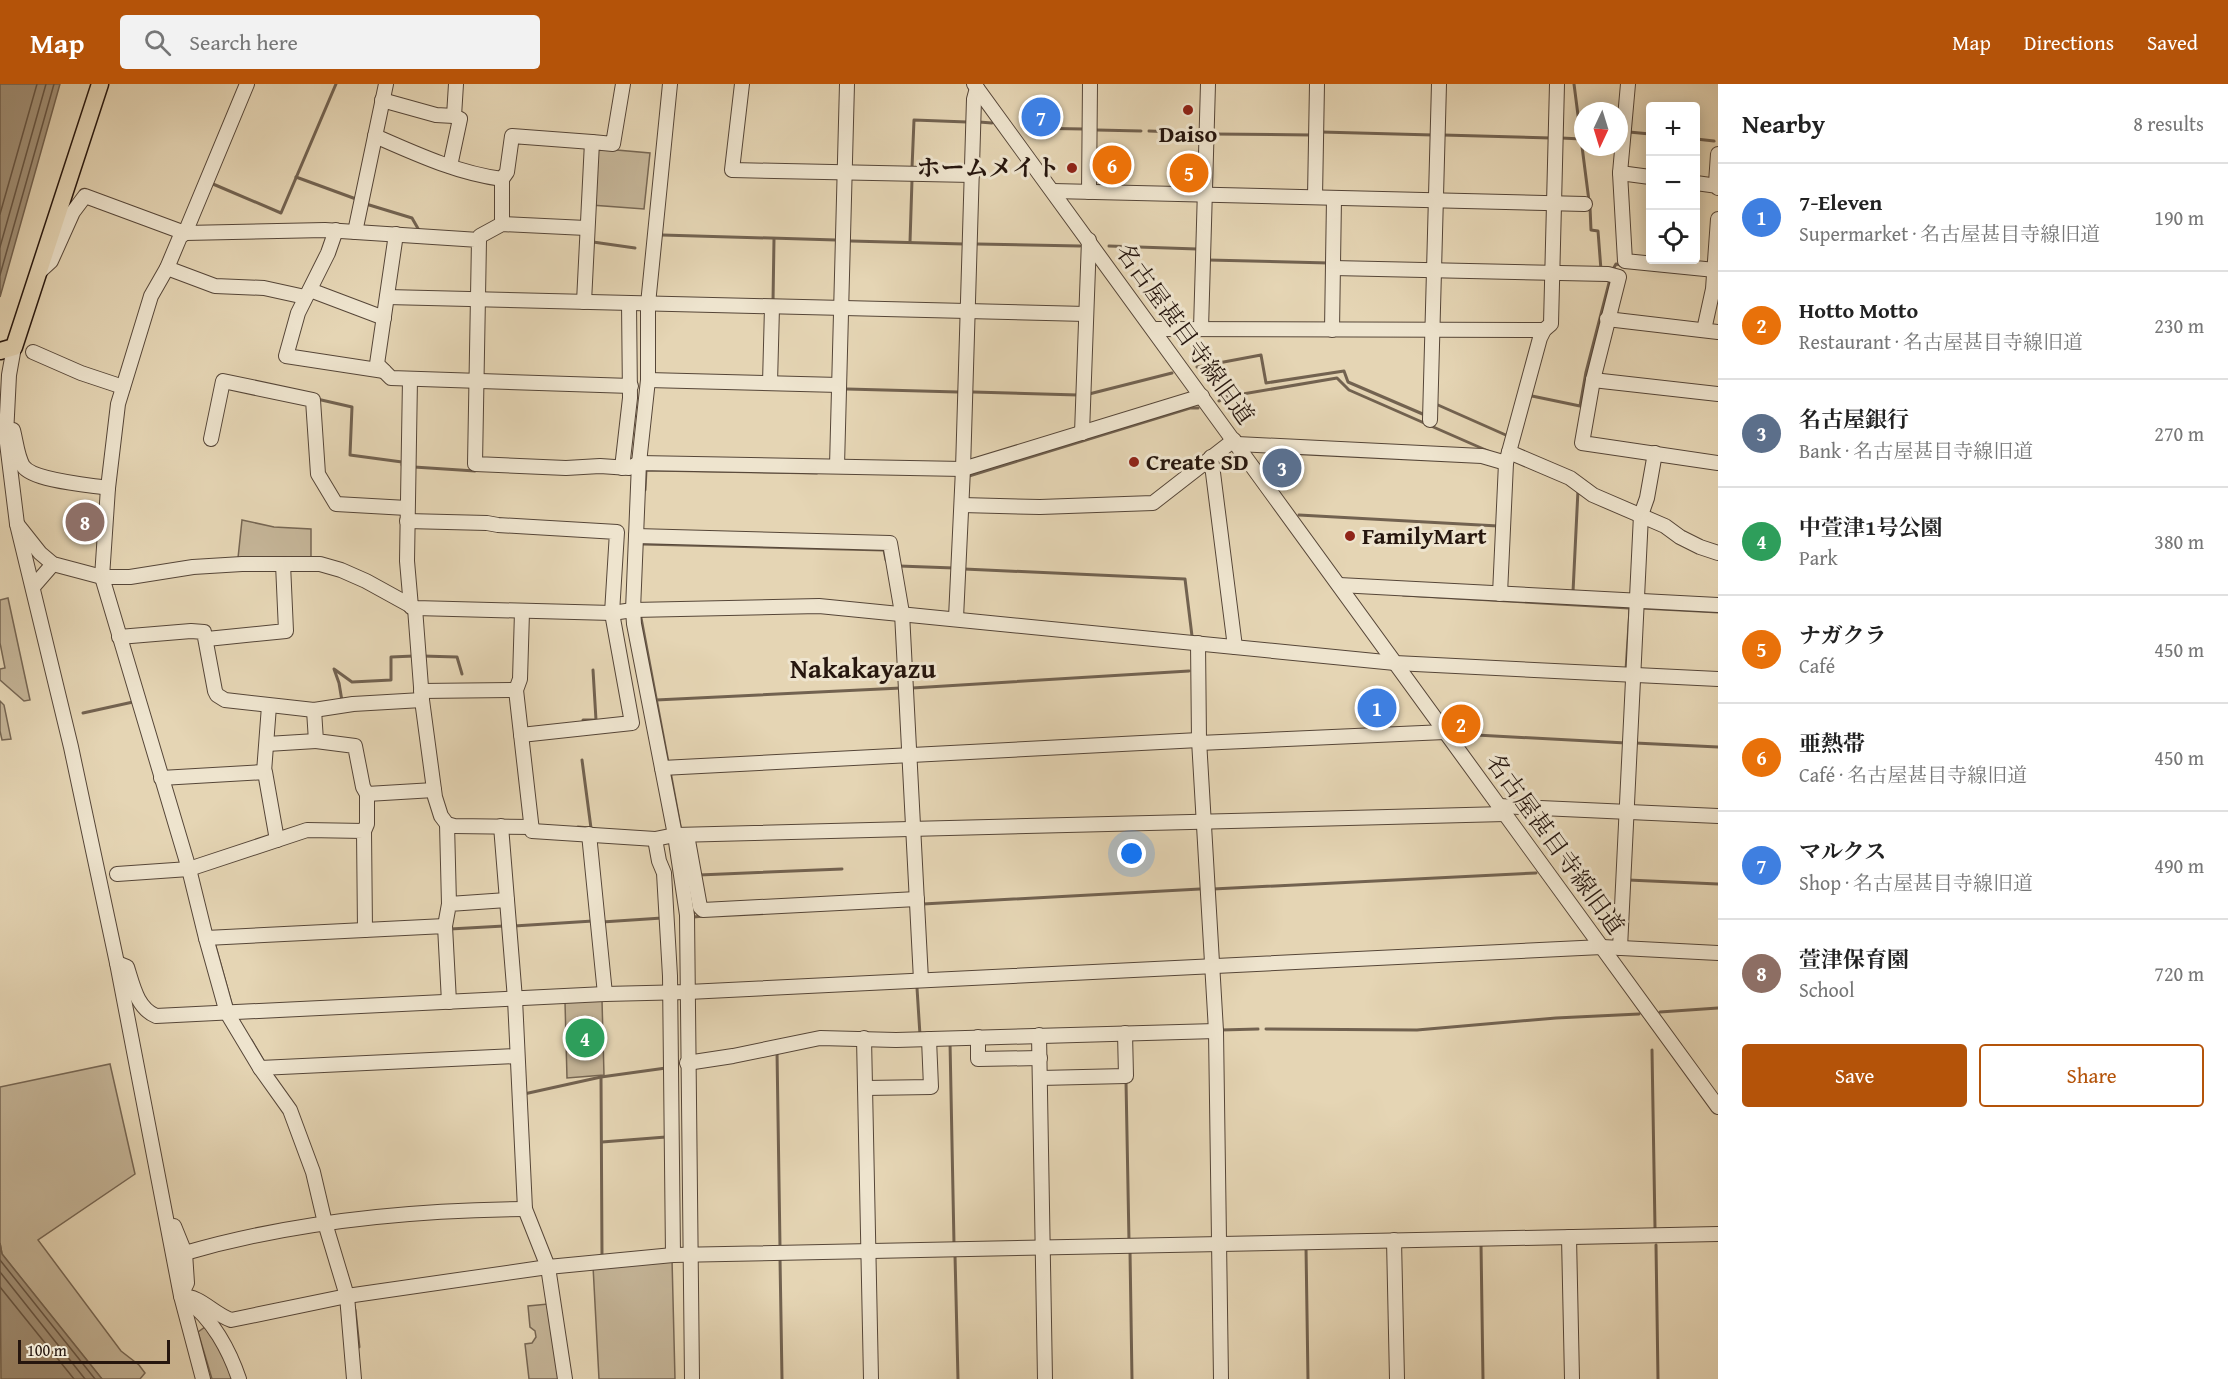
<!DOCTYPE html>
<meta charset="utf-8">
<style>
body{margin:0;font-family:"Gentium Book Plus","Noto Serif JP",serif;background:#f2f2f2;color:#222}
.controls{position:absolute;right:18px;top:18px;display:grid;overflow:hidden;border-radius:6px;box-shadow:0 3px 15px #0003}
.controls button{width:54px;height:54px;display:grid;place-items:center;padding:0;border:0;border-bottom:2px solid #e0e0e0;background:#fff;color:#222;font:30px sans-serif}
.compass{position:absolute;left:1574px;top:18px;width:54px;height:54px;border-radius:50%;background:#fff;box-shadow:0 3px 15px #0003;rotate:184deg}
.scale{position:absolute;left:18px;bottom:15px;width:152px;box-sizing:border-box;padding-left:6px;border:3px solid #26160e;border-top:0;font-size:16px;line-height:21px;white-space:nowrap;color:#26160e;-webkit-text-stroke:4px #eee4ce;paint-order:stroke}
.you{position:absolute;left:1132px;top:770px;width:21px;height:21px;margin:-15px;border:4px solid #fff;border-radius:50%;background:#1a73e8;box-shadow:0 0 0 9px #1a73e833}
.badge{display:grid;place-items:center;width:39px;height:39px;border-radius:50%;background:#b45309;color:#fff;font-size:20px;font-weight:700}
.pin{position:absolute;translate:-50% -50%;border:3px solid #fff;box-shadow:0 2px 6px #0006}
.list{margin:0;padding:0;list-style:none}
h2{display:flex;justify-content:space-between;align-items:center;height:78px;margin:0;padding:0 24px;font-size:26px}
h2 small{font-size:20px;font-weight:400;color:#767676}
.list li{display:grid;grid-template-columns:39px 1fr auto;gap:18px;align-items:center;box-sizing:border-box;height:108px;padding:0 24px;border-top:2px solid #e0e0e0}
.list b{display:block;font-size:22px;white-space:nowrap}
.list p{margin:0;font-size:20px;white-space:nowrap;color:#767676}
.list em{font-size:20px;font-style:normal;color:#767676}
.actions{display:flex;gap:12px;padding:18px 24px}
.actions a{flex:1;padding:14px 0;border:2px solid #b45309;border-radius:6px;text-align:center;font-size:21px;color:#b45309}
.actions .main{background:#b45309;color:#fff}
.icon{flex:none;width:33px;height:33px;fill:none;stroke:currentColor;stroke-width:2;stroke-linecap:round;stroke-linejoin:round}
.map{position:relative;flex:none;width:1718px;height:1295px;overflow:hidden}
header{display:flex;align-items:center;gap:36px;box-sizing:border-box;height:84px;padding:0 30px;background:#b45309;color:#fff}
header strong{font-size:28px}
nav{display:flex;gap:33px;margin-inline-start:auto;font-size:21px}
.search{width:420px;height:54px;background:#f2f2f2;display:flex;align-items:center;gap:15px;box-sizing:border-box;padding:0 21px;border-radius:6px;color:#767676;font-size:22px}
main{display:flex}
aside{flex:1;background:#fff}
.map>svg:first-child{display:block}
.green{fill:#c5b598;stroke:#766653;stroke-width:1.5}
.water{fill:#a4947c;stroke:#726250;stroke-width:1.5}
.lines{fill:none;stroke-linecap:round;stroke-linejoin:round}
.shore{stroke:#655545;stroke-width:1.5}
.stream{stroke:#726250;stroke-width:3}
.minor-casing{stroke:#564638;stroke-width:16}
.major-casing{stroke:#26160e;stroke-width:19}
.minor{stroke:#eee4ce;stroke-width:14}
.major{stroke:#e5d5b4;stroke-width:16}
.poi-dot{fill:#8f2418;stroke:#eee4ce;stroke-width:2}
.labels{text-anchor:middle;stroke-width:6;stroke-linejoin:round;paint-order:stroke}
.poi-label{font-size:24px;font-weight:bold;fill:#26160e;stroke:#eee4ce;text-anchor:start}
.street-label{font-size:24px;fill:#26160e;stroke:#eee4ce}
.quarter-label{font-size:27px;font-weight:bold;fill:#26160e;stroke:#eee4ce}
</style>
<header>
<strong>Map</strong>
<div class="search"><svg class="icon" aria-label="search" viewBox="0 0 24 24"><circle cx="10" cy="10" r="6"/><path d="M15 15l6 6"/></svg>Search here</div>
<nav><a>Map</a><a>Directions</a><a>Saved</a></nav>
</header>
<main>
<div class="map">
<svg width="1718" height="1295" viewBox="0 0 1718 1295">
<rect width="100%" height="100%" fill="#e5d5b4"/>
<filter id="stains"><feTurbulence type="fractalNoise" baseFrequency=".00333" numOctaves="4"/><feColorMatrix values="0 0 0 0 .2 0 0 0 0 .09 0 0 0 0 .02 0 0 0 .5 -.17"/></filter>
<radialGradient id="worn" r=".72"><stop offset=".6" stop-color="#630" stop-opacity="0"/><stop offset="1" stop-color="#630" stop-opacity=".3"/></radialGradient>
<!-- green -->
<g class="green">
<polygon points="594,64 650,69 644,125 591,121"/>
<polygon points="242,436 274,443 311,445 311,474 238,474"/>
<polygon points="8,514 30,616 24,617 0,596 0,585 5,584 0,559 0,516"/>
<polygon points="0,617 4,621 11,655 2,656 0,647"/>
<polygon points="602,916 604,991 567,994 565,918"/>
<polygon points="110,980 135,1090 38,1156 121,1267 139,1281 145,1289 140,1295 102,1295 2,1170 0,1159 0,1003"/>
<polygon points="672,1175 675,1295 599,1295 593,1182"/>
<polygon points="548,1220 560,1295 529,1295 525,1260 532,1259 536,1253 535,1247 530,1243 528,1222"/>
<polygon points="205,1243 212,1251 234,1295 212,1295 198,1248"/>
</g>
<!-- water -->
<g class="water">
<polygon points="0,0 60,0 0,213"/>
<polygon points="0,1159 2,1170 102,1295 1,1295"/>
</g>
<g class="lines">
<!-- shore -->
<g class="shore">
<polyline points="0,130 37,0"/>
<polyline points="0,163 46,0"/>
<polyline points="0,191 54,0"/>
<polyline points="0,1176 95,1295"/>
<polyline points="0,1188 85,1295"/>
<polyline points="0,1203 74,1295"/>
</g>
<!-- stream -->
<g class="stream">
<polyline points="1574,0 1589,117"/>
<polyline points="979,38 992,39"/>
<polyline points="1023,44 1084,45"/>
<polyline points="1097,46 1141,47"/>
<polyline points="1149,47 1201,49"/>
<polyline points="1321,48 1433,51"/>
<polyline points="1629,48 1650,50"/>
<polyline points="1212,50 1312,51"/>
<polyline points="1443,51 1551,54"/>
<polyline points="1561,54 1582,55"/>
<polyline points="1696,55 1714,57"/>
<polyline points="912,84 914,36 967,38"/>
<polyline points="296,93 356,115"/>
<polyline points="213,100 281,129 336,0"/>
<polyline points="366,120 412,134 420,148"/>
<polyline points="1590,123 1591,146 1598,147 1601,186"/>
<polyline points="662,151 836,156"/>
<polyline points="851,157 964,160"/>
<polyline points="593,158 635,164"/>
<polyline points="910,158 912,96"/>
<polyline points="977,160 1080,162"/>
<polyline points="1109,162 1197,165"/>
<polyline points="1208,176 1329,179"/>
<polyline points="1612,187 1616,180 1621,181"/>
<polyline points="773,218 774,155"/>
<polyline points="1197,283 1261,271 1266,299 1344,287 1348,298 1425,331"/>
<polyline points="847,305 958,308"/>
<polyline points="973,308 1078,311"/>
<polyline points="1089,310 1172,289"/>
<polyline points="1532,312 1580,322 1586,288 1610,195"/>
<polyline points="317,315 352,323 350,371 402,378 402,381"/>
<polyline points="1219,317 1225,313 1337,294 1349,306 1488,367"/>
<polyline points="1438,321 1508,352 1509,350"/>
<polyline points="414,383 475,387"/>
<polyline points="969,392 1190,324 1198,324"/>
<polyline points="645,406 646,386 817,389"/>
<polyline points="1299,431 1498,442"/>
<polyline points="642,460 884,466 886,476"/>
<polyline points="899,482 954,484"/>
<polyline points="964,485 1185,495 1192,552"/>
<polyline points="1573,508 1578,406"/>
<polyline points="1403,511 1629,524"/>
<polyline points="1642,524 1718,528"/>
<polyline points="641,534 668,678"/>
<polyline points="422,572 457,573 462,590"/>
<polyline points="1626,586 1630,525"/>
<polyline points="912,604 1189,587"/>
<polyline points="656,616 901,604"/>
<polyline points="342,617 339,599 334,585 352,598 391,596 391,573 414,572"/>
<polyline points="83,629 133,618"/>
<polyline points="583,636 596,636 593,586"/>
<polyline points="1458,650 1626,659"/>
<polyline points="1635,659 1718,663"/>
<polyline points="670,687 681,747"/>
<polyline points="578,743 591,744 582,676"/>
<polyline points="699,791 842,785"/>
<polyline points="1628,796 1718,800"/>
<polyline points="1213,805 1536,789"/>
<polyline points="923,820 1200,805"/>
<polyline points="692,821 694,833 703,832"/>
<polyline points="602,838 662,834"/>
<polyline points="514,842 593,837"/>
<polyline points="450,845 504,842"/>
<polyline points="214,858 232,923"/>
<polyline points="917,904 920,951"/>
<polyline points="1660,928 1718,924"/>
<polyline points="1266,945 1417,946 1556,934 1639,930"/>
<polyline points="1221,946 1258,945"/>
<polyline points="251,956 264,978 268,978"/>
<polyline points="950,958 954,1160"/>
<polyline points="1652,966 1655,1144"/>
<polyline points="777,967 780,1163"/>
<polyline points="601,993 602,1172"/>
<polyline points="1126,997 1129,1157"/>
<polyline points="524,1010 601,993 666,984"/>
<polyline points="602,1058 666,1053"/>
<polyline points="1481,1160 1483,1295"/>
<polyline points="1656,1161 1658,1295"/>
<polyline points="1306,1163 1308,1295"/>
<polyline points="1130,1167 1132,1295"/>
<polyline points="955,1171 958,1295"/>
<polyline points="780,1174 782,1295"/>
<polyline points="355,1226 359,1263"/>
</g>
<!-- minor casing -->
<g class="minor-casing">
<g id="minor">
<polyline points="247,0 185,149 180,153 167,184 151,212 118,320 108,404 102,493 189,785 206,854 227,929 260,984 290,1026 313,1088 325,1139 347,1212 354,1295"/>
<polyline points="670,0 648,220 648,296 639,379 633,526 634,540 675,751 687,831 692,1295"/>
<polyline points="742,0 732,86 972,91"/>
<polyline points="974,0 1718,1023"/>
<polyline points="1628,0 1620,89 1625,177 1715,186"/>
<polyline points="382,16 436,31 454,32"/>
<path d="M375 52C416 70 457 89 502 95"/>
<polyline points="1718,70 1716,99 1718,104"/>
<polyline points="450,82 460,35 454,32 456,0"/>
<polyline points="1620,89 1650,93"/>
<polyline points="1696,99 1718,102"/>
<polyline points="1053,107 1585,120"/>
<polyline points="1089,108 1090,0"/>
<polyline points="1315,113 1317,0"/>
<polyline points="502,140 502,95 507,88 512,52 592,58"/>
<polyline points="336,146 328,169 298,229 286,272 384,287"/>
<polyline points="355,148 386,0"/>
<polyline points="396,150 377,280 391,294 631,302"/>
<polyline points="479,156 480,152 502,140 586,144"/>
<polyline points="167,184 215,202 264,204 305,213"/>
<polyline points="1333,184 1608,190 1619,193 1593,296 1582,359 1718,379"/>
<polyline points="39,188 51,177 73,128 85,112 185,149 325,146 479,156 475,380 566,384 600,382 629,384 639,379 963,385 1202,312"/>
<polyline points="310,206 384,234"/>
<polyline points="387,213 1086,230"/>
<polyline points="584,218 592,58 613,60 623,0"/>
<polyline points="1607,235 1718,248"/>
<polyline points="1154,245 1544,246"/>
<polyline points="1201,245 1208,0"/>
<polyline points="1332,246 1334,114"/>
<polyline points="1704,246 1713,205 1718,135"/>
<polyline points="14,263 9,291 6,351 17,440 71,663 117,879 181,1212 203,1295"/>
<polyline points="33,268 81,289 123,303"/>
<polyline points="410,295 407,477 411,523"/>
<polyline points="648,296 839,301"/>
<polyline points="1593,296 1718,310"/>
<polyline points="770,299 772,223"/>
<polyline points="1430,336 1439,0"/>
<path d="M13 346C16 357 17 372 23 382 33 397 90 401 108 404"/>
<polyline points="1082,349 1089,156"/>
<polyline points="211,355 223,297 313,316 318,390 336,420 407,424"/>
<polyline points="1237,360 1482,372 1506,379"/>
<polyline points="1509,368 1570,394 1593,411 1665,442 1680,453 1700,463 1718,469"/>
<polyline points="1211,373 1235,563"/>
<polyline points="837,382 847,0"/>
<polyline points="622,384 630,314 629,219"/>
<polyline points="962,421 1040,423 1153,419 1234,356"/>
<polyline points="407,437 487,439 498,441 617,448 612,529 632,639 521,651"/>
<polyline points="17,440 40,469 53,480 102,493 130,493 193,483 242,480 320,480 341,486 366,497 415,524 612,529 633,526 819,522 1395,579 1718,595"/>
<polyline points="636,452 890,459 902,529 921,896"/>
<polyline points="1339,501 1718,521"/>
<polyline points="33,503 53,480"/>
<polyline points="1500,510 1506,379 1540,254 1544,246 1551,240 1557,0"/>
<polyline points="415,524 422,616 435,713 441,732 447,740 454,742 532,743"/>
<polyline points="522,528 520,595 516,606 532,747 655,755 675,751 1505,730"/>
<polyline points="956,534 963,385 974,15 977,4"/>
<polyline points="119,553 191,547 204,548 215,607 217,611 225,616 314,626 353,620 422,616"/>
<polyline points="207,555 286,547 283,480"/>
<polyline points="1198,559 1199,656 1216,947 1221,1295"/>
<polyline points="421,607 516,606"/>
<polyline points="314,626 316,657 355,662 363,703 367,710 434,706"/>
<polyline points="1199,659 1445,648"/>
<polyline points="267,660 316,657"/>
<polyline points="662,684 1199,656"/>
<polyline points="264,688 269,622"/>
<polyline points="161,694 265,688 277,756"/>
<polyline points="1498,722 1718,732"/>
<polyline points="447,740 449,820"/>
<polyline points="501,742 515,915 525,1125 548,1183 565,1295"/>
<polyline points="364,747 367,740 367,710"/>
<polyline points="589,750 605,910"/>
<polyline points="687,751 700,823 703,826 917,815"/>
<polyline points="655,755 659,777 664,789 670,892 673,1171"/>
<polyline points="117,790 189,785 307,746 364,747 365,846"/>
<polyline points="445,842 449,820 507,816"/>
<polyline points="206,854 445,842 449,918"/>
<polyline points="1620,864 1641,431 1647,414 1655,369"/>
<path d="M117 879 127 883C133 902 137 924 156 932L605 910 688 908 1602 863 1718 869"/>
<polyline points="1039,951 1045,1295"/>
<polyline points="978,953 978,975 1040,974"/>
<polyline points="864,954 871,1295"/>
<polyline points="687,979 733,972 820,954 896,956 1216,947"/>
<polyline points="260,984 517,972"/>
<polyline points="1040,994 1126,992 1125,949"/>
<polyline points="865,1004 931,1003 929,955"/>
<path d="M174 1142 185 1169C295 1137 411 1126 525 1125"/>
<polyline points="1569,1153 1572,1295"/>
<polyline points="1394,1156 1397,1295"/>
<polyline points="184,1205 187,1199 185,1169"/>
<path d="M181 1212C201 1212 212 1229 231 1236L347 1212 548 1183 673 1171 1718 1150"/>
<path d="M187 1217C212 1233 230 1268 239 1295"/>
</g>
</g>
<!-- major casing -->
<g class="major-casing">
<polyline id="major" points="0,267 14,263 100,0"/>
</g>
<!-- minor -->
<use href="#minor" class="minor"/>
<!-- major -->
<use href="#major" class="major"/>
</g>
<!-- markers -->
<g class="poi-dot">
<circle cx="1188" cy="26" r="6"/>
<circle cx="1072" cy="84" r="6"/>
<circle cx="1134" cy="378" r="6"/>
<circle cx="1350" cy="452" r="6"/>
</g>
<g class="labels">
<!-- poi labels -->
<g class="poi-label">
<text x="1188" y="58" text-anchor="middle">Daiso</text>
<text x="1060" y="92" text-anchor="end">ホームメイト</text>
<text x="1146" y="386">Create SD</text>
<text x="1362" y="460">FamilyMart</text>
</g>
<!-- street labels -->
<g class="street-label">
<text transform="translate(1185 250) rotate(54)" y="8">名古屋甚目寺線旧道</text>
<text transform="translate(1555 760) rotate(54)" y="8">名古屋甚目寺線旧道</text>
</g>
<!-- quarter labels -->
<g class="quarter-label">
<text x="863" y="594">Nakakayazu</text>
</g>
</g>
<rect width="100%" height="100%" filter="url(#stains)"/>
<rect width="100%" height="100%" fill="url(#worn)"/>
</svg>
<div class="controls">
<button>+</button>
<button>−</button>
<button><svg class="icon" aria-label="locate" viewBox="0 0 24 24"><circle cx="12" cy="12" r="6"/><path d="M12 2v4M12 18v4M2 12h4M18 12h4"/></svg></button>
</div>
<svg class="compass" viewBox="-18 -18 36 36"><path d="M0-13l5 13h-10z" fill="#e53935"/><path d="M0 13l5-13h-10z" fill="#767676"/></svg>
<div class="scale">100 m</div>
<div class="you"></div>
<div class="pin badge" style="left:1377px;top:624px;background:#3f7fe0">1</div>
<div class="pin badge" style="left:1461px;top:640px;background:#e8710a">2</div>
<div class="pin badge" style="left:1282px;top:384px;background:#5c6f8a">3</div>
<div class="pin badge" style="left:585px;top:954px;background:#2e9e5b">4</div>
<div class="pin badge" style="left:1189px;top:89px;background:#e8710a">5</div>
<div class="pin badge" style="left:1112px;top:81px;background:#e8710a">6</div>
<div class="pin badge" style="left:1041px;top:33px;background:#3f7fe0">7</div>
<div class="pin badge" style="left:85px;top:438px;background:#8d6e63">8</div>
</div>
<aside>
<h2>Nearby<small>8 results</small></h2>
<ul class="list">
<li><span class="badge" style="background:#3f7fe0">1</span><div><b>7-Eleven</b><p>Supermarket · 名古屋甚目寺線旧道</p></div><em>190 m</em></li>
<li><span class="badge" style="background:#e8710a">2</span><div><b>Hotto Motto</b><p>Restaurant · 名古屋甚目寺線旧道</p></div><em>230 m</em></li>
<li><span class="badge" style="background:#5c6f8a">3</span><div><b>名古屋銀行</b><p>Bank · 名古屋甚目寺線旧道</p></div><em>270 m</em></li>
<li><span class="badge" style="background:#2e9e5b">4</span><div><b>中萱津1号公園</b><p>Park</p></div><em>380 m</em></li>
<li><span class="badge" style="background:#e8710a">5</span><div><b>ナガクラ</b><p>Café</p></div><em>450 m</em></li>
<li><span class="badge" style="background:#e8710a">6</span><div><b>亜熱帯</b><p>Café · 名古屋甚目寺線旧道</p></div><em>450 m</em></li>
<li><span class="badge" style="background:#3f7fe0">7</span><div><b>マルクス</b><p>Shop · 名古屋甚目寺線旧道</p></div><em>490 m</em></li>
<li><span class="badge" style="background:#8d6e63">8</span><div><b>萱津保育園</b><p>School</p></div><em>720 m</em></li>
</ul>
<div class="actions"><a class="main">Save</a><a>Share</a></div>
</aside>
</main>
